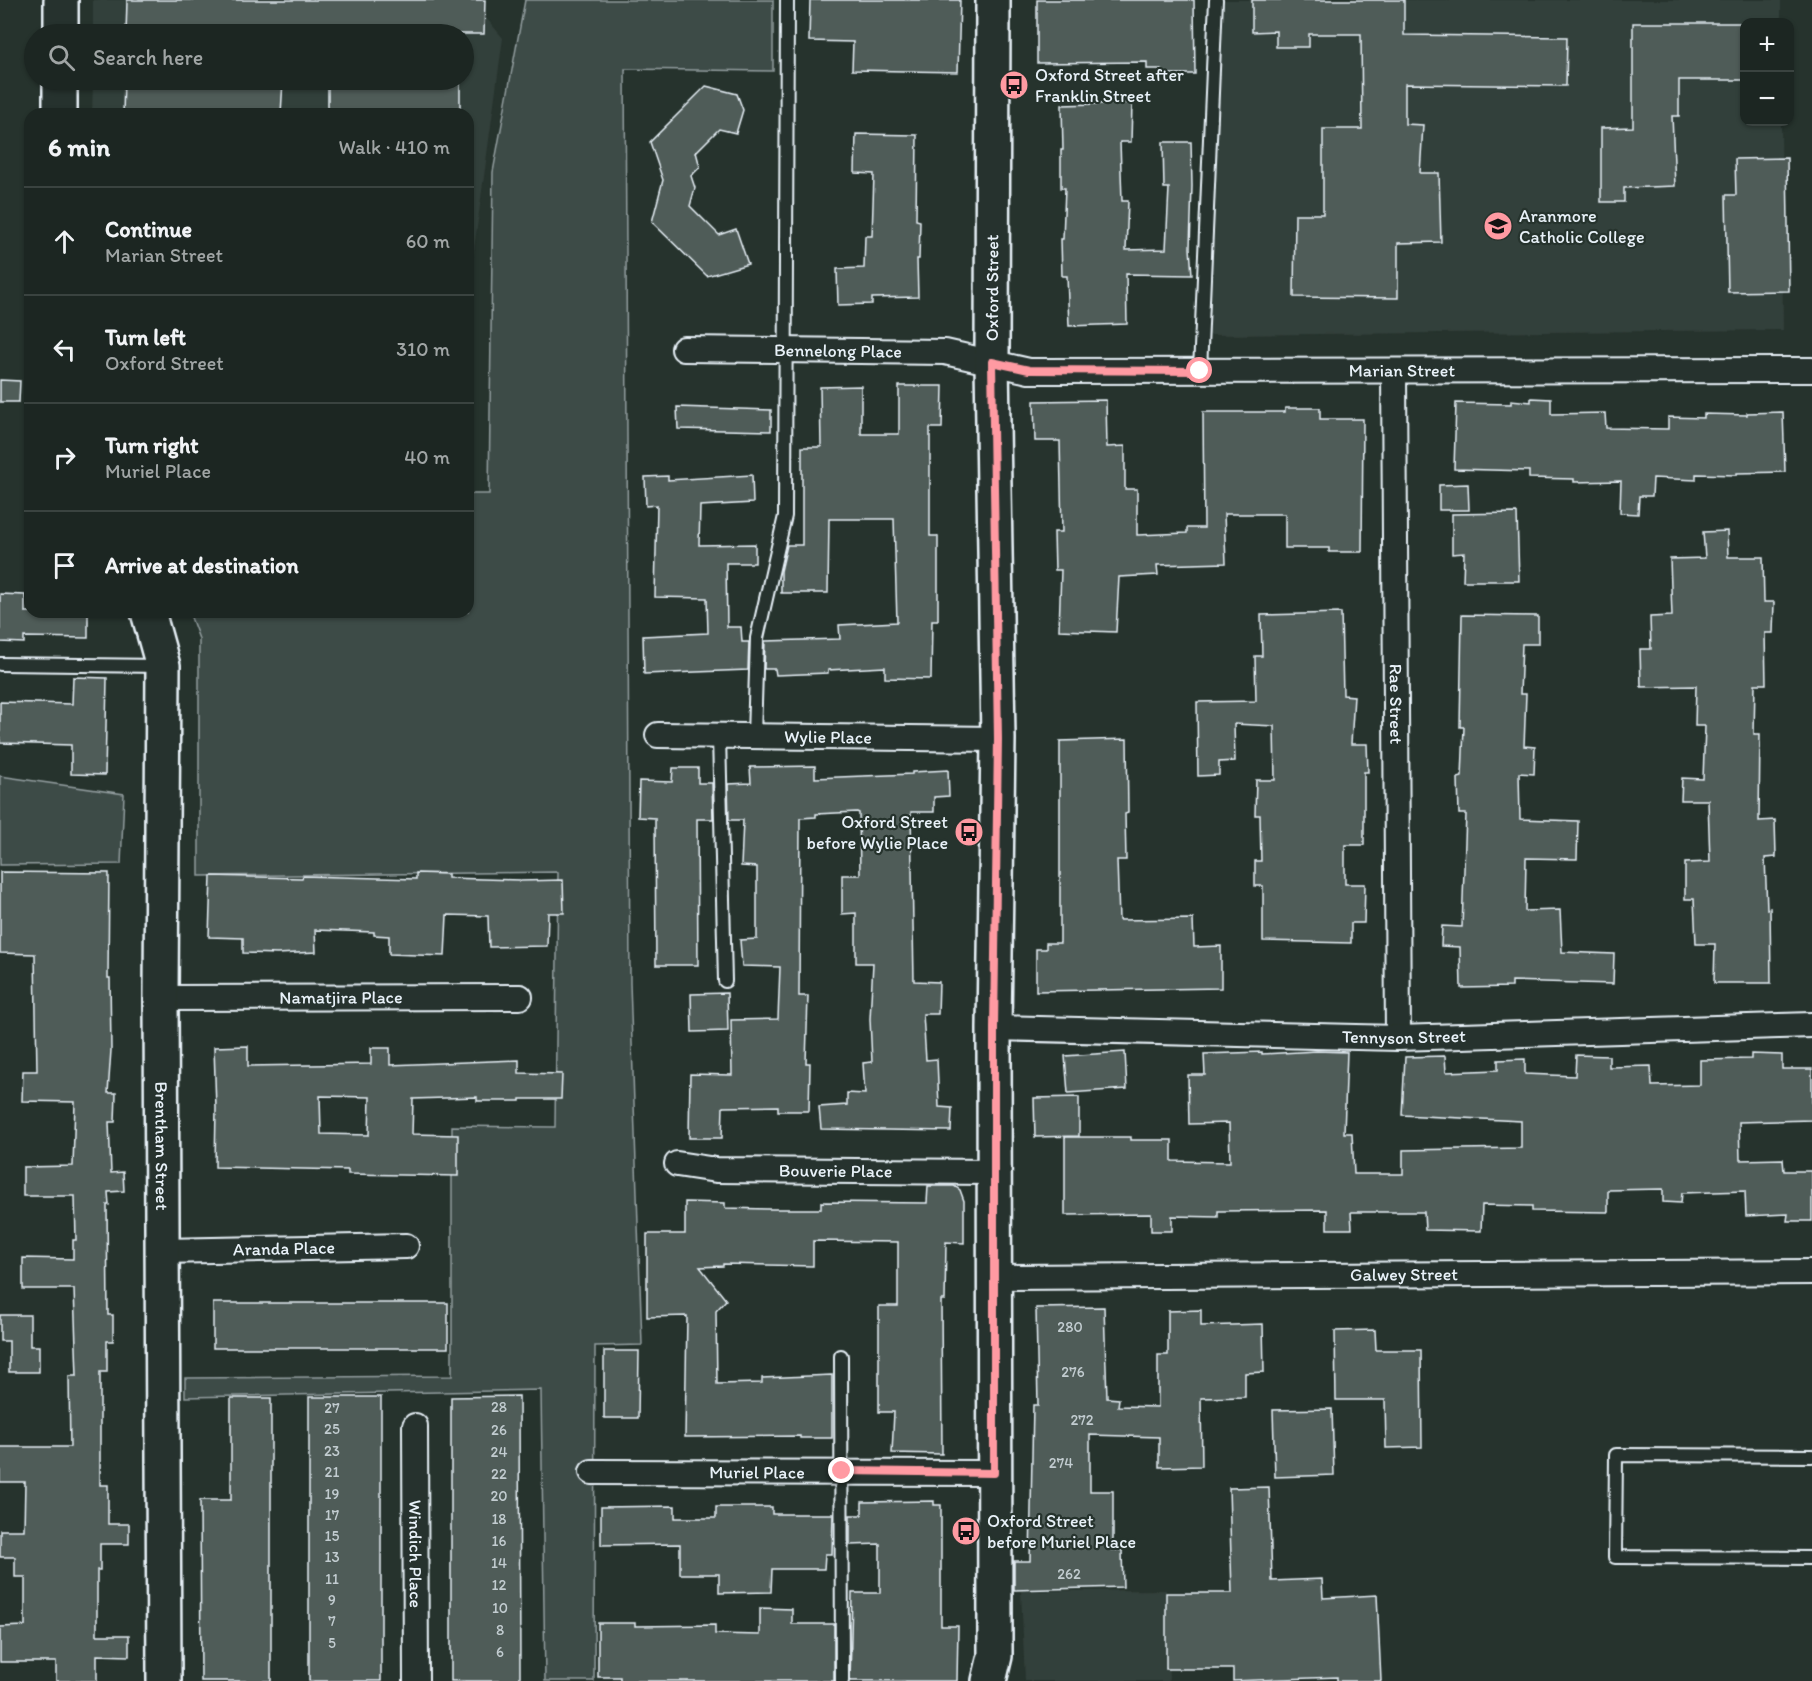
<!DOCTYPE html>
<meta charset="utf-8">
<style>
body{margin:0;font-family:Itim,sans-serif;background:#29322f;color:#f1f3f6}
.controls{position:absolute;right:18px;top:18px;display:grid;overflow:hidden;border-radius:12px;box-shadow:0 2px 4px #0004}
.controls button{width:54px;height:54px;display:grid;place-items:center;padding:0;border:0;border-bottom:2px solid #3a4340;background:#1c2622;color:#f1f3f6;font:30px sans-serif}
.stop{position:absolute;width:18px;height:18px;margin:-14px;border:4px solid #ff9aa2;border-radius:50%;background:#fff}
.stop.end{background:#ff9aa2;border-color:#fff;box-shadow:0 2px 6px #0008}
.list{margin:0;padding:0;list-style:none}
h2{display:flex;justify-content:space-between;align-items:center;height:78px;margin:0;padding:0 24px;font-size:26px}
h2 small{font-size:20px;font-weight:400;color:#a0a5a5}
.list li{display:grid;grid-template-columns:39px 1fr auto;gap:18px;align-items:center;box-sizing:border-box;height:108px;padding:0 24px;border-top:2px solid #3a4340}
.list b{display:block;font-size:22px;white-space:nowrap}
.list p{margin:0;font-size:20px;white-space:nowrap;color:#a0a5a5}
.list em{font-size:20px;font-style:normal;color:#a0a5a5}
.icon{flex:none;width:33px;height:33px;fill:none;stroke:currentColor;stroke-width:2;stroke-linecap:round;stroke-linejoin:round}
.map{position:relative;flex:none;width:1812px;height:1681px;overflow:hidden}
.search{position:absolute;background:#1c2622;box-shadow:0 2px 4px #0004;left:24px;top:24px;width:450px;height:66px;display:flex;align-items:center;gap:15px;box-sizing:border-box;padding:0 21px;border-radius:33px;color:#a0a5a5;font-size:22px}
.panel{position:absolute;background:#1c2622;box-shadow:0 2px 4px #0004;left:24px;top:108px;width:450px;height:510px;border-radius:18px}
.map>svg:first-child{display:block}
.built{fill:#333f3a}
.green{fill:#3e4b47;stroke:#939ea0;stroke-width:1.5}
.building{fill:#505c59;stroke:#e8f1f8;stroke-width:1.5;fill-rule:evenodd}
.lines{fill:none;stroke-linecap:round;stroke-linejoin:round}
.lane-casing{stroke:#e8f1f8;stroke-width:16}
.street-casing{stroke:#e8f1f8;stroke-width:28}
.secondary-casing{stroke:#e8f1f8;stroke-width:38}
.primary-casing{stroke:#e8f1f8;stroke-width:38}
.lane{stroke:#26332d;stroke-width:12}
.street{stroke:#26332d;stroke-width:24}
.secondary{stroke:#26332d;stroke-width:33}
.primary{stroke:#26332d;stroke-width:33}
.route{stroke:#ff9aa2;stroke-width:8}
.labels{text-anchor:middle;stroke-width:4.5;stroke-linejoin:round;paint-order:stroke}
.number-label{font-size:15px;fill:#c2ccd0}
.poi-label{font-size:18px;fill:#e8f1f8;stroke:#26332d;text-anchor:start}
.street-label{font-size:18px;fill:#e8f1f8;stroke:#26332d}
</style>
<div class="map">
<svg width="1812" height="1681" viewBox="0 0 1812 1681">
<rect width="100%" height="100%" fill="#26332d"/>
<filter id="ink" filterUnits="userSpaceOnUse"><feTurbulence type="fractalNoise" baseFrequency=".0167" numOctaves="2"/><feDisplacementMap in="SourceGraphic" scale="12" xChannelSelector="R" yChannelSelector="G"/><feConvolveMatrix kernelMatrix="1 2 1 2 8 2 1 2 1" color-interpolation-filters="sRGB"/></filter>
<g filter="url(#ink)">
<!-- built -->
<g class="built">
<polygon points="93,0 471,0 503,38 468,293 468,114 92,114 93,80 464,80 464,34 93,34"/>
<polygon points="1222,0 1781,0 1781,22 1744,22 1744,122 1781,122 1783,330 1209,335"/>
<polygon points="1166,1590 1169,1681 1025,1681 1021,1591"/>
</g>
<!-- green -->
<g class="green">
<polygon points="525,0 773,0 773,71 625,69 630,983 642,1345 595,1346 594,1681 545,1681 541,1390 185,1397 185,1378 452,1376 452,1126 555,1127 558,872 199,876 199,639 189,612 468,612 468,494 489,494 493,172"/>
<polygon points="0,776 124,794 121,864 0,865"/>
</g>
<!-- building -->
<g class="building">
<polygon points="127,0 485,0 484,34 126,34"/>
<polygon points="810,0 960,0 958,72 852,70 853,42 809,41"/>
<polygon points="1037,0 1194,0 1195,74 1161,74 1161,69 1147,69 1147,62 1037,63"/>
<polygon points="1252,0 1404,0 1404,35 1567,37 1566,86 1405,84 1405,124 1423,125 1420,173 1439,173 1441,242 1398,243 1398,298 1294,297 1295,214 1323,214 1323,129 1362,129 1361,34 1309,34 1309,47 1276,47 1276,31 1252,32"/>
<polygon points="1633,23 1744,23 1744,80 1679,80 1679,116 1672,116 1675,186 1624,188 1624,202 1601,202 1601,128 1633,127"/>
<polygon points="124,80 283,80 281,114 123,114"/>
<rect x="328" y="80" width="132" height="34"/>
<polygon points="706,86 737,94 743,110 736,133 719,129 696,152 700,167 691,176 695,188 690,206 719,235 736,229 748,264 707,276 652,222 663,180 650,142"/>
<polygon points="1132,103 1131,142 1120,142 1122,201 1128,201 1126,250 1166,249 1169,188 1164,188 1163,142 1191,142 1192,186 1190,248 1192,275 1126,274 1127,324 1069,326 1067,276 1062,276 1061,239 1063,239 1065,188 1061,188 1061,150 1063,150 1062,105"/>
<polygon points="856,134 917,135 916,220 920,221 919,259 917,259 918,297 872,298 872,304 838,305 837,269 864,268 865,236 872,236 874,174 855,173"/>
<polygon points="1787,158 1789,291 1728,292 1726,195 1736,195 1735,159"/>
<polygon points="0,380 20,381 19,402 0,402"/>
<polygon points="861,386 861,434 899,434 899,386 943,386 942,428 930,428 930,536 938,536 938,620 932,620 931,679 885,678 885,667 828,670 828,673 776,675 775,669 764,669 765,641 840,639 839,625 897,622 894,519 829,519 828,593 781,593 781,571 787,545 802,545 802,447 821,447 820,387"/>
<polygon points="1531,398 1551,399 1551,414 1605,413 1606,428 1668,429 1668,417 1704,418 1704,414 1747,415 1747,413 1783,412 1785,472 1737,473 1737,475 1696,474 1696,480 1653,478 1652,496 1639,496 1638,514 1620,513 1621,481 1574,482 1574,479 1529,478 1529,471 1454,469 1456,403 1511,404 1511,400 1531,402"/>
<polygon points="1106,400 1107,447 1125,446 1125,489 1137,489 1137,535 1187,533 1187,528 1204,528 1203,412 1285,412 1285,408 1320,408 1320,419 1363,419 1362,552 1329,552 1329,548 1285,548 1285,514 1224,514 1226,563 1157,565 1158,575 1119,577 1116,632 1059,630 1061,570 1055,570 1054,532 1062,532 1060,441 1035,441 1034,401"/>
<polygon points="677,407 771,410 771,431 678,429"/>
<polygon points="752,475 753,503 700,506 699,545 755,544 755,563 726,563 727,627 741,627 742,642 749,642 748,670 644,674 643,636 708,633 707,598 655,597 657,505 646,506 645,477 668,476 668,480"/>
<polygon points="1468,484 1469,510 1439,510 1439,485"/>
<polygon points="1517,513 1519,581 1463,581 1464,553 1452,554 1452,514"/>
<polygon points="1727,531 1728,557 1763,557 1764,602 1774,602 1773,633 1765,633 1766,684 1755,684 1754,734 1760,734 1759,821 1775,820 1776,857 1765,858 1767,909 1770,908 1771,983 1714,983 1715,944 1696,944 1694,899 1685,899 1685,863 1710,862 1708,800 1681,800 1682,778 1703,779 1705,726 1695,726 1696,686 1641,687 1640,649 1651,649 1650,617 1672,616 1670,559 1705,558 1703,532"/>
<polygon points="0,594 25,595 25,612 88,612 88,638 24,637 24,643 0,642"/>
<polygon points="1341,613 1343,695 1354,696 1351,744 1367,744 1368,772 1364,772 1364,845 1345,845 1345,884 1365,884 1364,923 1351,923 1351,943 1263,941 1263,886 1255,886 1255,861 1261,861 1260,815 1255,815 1256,780 1275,780 1274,726 1234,724 1235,761 1219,762 1219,775 1198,776 1197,702 1256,701 1255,656 1262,656 1261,615"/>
<polygon points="1462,615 1538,616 1538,644 1522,644 1520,694 1526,694 1524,746 1535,747 1534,774 1519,773 1520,819 1578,821 1577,859 1526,858 1525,911 1560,910 1562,952 1614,954 1613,984 1512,981 1512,987 1461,988 1460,947 1441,946 1442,926 1462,927 1466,814 1459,814 1458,778 1462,777 1464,727 1460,727"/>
<polygon points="73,677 107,678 105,775 71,774 71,745 0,743 0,702 72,704"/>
<polygon points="1127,739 1128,813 1125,814 1126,860 1117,860 1119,920 1193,919 1194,947 1221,946 1221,988 1036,991 1036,949 1046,949 1046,943 1060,943 1060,741"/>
<polygon points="815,766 815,778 912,774 912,772 948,770 949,796 934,797 934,812 911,812 914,981 939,982 938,1014 923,1014 926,1060 937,1059 939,1107 952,1108 951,1131 821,1129 819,1107 847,1105 847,1093 865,1094 863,1063 872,1062 870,1019 873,963 856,963 856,913 842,914 842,875 860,875 859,813 857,812 816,814 816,817 800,818 799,996 808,996 806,1063 810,1063 809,1111 778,1111 778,1106 723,1107 722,1138 689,1138 690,1074 732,1075 731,1020 778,1019 780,967 742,966 740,940 757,939 757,867 741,866 743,820 729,820 728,784 751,783 750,767"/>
<polygon points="673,768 698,768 698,783 712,783 713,819 697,819 698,965 656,965 655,818 638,817 639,781 672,782"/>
<polygon points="0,872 109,873 108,978 110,978 111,1050 108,1093 116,1093 115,1122 109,1122 111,1173 123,1172 124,1191 108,1192 109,1205 107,1205 108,1315 113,1315 113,1341 107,1341 107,1372 100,1372 100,1485 108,1485 108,1524 129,1524 129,1544 100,1544 100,1570 97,1570 97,1635 129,1635 129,1656 97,1655 97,1681 56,1681 56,1662 0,1662 0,1627 25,1626 25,1577 15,1577 15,1557 0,1557 0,1530 24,1530 25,1482 0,1482 0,1447 70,1447 69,1376 77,1376 74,1289 23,1289 23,1258 73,1259 73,1240 76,1240 75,1196 23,1196 23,1167 73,1166 75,1102 22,1101 23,1071 37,1071 35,954 0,953"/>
<polygon points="416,873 448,874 448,878 520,880 520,881 563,880 564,913 548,913 547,946 489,947 488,916 447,915 445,956 389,954 389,936 374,935 374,932 315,930 316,952 277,954 243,953 243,938 209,937 211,876 302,878 303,876 416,879"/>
<polygon points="727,993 728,1031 692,1032 691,994"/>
<path d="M248 1046V1066L371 1064V1048H390V1065L519 1060V1073L562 1074 561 1099H520V1101H477V1097L413 1099 412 1134 458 1135V1176L348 1174V1170L215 1167 216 1108 214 1047ZM320 1096 370 1097 369 1135 321 1134Z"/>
<polygon points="1317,1051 1347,1052 1344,1133 1352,1133 1354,1174 1403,1174 1403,1150 1521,1148 1521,1121 1402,1115 1405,1057 1445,1056 1446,1072 1498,1070 1498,1060 1525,1059 1525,1074 1575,1076 1576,1055 1609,1056 1609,1067 1651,1066 1652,1086 1700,1085 1700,1060 1751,1059 1751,1054 1782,1055 1782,1069 1812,1069 1812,1120 1739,1122 1740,1160 1783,1159 1784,1171 1812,1171 1812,1221 1787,1221 1788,1214 1746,1216 1745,1191 1682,1193 1681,1203 1663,1202 1663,1189 1608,1190 1608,1212 1532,1211 1532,1206 1482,1205 1481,1231 1425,1230 1424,1212 1351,1212 1352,1229 1327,1229 1327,1210 1218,1211 1218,1217 1172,1216 1172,1231 1151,1231 1151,1214 1065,1215 1065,1137 1131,1137 1131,1140 1172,1140 1172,1161 1230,1162 1229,1123 1189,1124 1188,1075 1205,1075 1204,1054 1262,1052 1262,1054"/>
<polygon points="1125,1052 1127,1089 1068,1093 1065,1056"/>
<polygon points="1079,1097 1079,1136 1035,1137 1034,1098"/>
<polygon points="928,1186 954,1186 960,1190 964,1201 964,1243 946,1242 945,1300 941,1300 942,1454 892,1453 894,1412 879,1412 879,1306 898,1306 898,1242 813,1241 813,1266 723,1264 723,1266 700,1267 726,1300 716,1311 717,1384 762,1383 762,1378 832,1375 832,1438 800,1438 800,1436 685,1437 687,1316 647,1317 647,1234 685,1234 685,1202 725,1203 725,1208 768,1209 821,1209 821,1202 927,1203"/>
<rect x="213" y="1303" width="235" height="45"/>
<polygon points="1104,1307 1107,1398 1119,1399 1118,1406 1158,1407 1158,1355 1168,1355 1168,1311 1201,1310 1201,1326 1263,1324 1264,1372 1245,1373 1245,1397 1201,1398 1202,1466 1159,1467 1159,1437 1090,1435 1090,1491 1113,1491 1113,1550 1122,1550 1123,1587 1014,1590 1014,1561 1030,1561 1033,1405 1038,1405 1036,1308"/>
<polygon points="0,1315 30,1315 30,1346 39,1346 39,1372 9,1372 9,1341 0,1341"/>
<polygon points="1375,1330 1376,1350 1421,1350 1422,1447 1386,1448 1385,1400 1336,1400 1335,1331"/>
<polygon points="604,1351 639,1351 638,1418 604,1418"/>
<polygon points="519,1396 520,1681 451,1681 451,1397"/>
<rect x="309" y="1397" width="72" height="284"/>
<polygon points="231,1398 271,1398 271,1681 201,1681 200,1500 231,1500"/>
<polygon points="1332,1409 1334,1475 1275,1477 1273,1410"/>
<polygon points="1269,1487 1272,1581 1322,1579 1323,1598 1377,1595 1381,1681 1337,1681 1337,1677 1233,1681 1233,1669 1166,1669 1166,1593 1232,1593 1229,1488"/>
<polygon points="934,1501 934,1505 941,1505 941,1626 958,1626 957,1681 850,1681 852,1593 880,1593 880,1544 850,1545 850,1515 862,1515 862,1502"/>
<polygon points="675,1506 675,1518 716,1518 716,1507 772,1507 772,1514 833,1514 832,1554 825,1554 824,1569 772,1569 771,1592 719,1593 719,1574 680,1574 680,1544 601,1545 601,1507"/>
<polygon points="760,1608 792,1609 792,1624 834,1624 834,1681 620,1681 620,1677 598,1677 598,1623 635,1623 635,1626 715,1625 715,1634 760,1635"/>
</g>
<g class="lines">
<!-- lane casing -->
<g class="lane-casing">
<g id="lane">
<polyline points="1200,371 1216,0"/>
<polyline points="0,664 162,666"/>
<polyline points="719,736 725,981"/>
<polyline points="754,736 757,638 785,516 787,0"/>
<polyline points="841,1356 842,1681"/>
<polyline points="1812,1456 1616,1455 1615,1557 1812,1558"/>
</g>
</g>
<!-- street casing -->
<g class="street-casing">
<g id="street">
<path id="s1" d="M684 349 945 352 1029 371 1812 370"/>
<path id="s2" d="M1394 371 1398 1038"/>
<path id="s3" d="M658 735 998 739"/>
<path id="s4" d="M161 998 520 997"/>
<path id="s5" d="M994 1028 1398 1038 1812 1025"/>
<path id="s6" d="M677 1164 716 1170 994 1172"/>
<path id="s7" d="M162 1251 406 1246"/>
<path id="s8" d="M994 1277 1812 1272"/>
<path id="s9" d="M415 1426 416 1681"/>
<path id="s10" d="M592 1472 994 1473"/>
</g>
</g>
<!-- secondary casing -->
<g class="secondary-casing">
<g id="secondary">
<polyline points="61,34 61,0"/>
<polyline points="60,114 60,80"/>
<path id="s11" d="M148 612 163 666 161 998 164 1681"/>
</g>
</g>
<!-- primary casing -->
<g class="primary-casing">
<g id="primary">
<path id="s12" d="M989 1681 995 1656 994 1028 998 739 992 362 993 0"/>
</g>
</g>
<!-- lane -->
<use href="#lane" class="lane"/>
<!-- street -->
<use href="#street" class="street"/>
<!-- secondary -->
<use href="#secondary" class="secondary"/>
<!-- primary -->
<use href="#primary" class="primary"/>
</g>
</g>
<g class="lines" filter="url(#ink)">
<!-- route -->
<polyline class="route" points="842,1471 994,1473 994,1028 998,739 992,362 1029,370 1200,371"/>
</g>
<!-- icons -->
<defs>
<g id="bus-disc" transform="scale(1.5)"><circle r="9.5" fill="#ff9aa2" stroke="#26332d"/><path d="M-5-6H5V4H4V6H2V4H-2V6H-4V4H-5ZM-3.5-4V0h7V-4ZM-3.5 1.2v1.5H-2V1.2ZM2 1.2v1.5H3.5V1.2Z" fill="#111"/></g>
<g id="school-disc" transform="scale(1.5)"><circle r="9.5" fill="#ff9aa2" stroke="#26332d"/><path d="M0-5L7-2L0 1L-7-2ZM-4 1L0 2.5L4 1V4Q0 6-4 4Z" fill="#111"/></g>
</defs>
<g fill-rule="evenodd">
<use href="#bus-disc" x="1014" y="85"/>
<use href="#school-disc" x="1498" y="226"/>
<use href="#bus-disc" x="969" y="832"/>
<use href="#bus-disc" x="966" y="1531"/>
</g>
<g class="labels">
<!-- number labels -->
<g class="number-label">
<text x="1070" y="1332">280</text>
<text x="1073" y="1377">276</text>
<text x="499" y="1412">28</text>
<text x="332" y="1413">27</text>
<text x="1082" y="1425">272</text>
<text x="332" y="1434">25</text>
<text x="499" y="1435">26</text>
<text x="332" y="1456">23</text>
<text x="499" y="1457">24</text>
<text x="1061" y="1468">274</text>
<text x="332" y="1477">21</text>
<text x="499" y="1479">22</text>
<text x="332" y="1499">19</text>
<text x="499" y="1501">20</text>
<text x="332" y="1520">17</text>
<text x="499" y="1524">18</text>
<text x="332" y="1541">15</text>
<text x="499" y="1546">16</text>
<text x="332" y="1562">13</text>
<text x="499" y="1568">14</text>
<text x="1069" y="1579">262</text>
<text x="332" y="1584">11</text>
<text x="499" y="1590">12</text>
<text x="332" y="1605">9</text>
<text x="500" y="1613">10</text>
<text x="332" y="1626">7</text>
<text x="500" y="1635">8</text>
<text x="332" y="1648">5</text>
<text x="500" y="1657">6</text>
</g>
<!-- poi labels -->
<g class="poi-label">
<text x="1035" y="81">Oxford Street after<tspan x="1035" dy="21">Franklin Street</tspan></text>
<text x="1519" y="222">Aranmore<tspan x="1519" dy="21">Catholic College</tspan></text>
<text x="948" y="828" text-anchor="end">Oxford Street<tspan x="948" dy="21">before Wylie Place</tspan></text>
<text x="987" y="1527">Oxford Street<tspan x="987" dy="21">before Muriel Place</tspan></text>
</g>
<!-- street labels -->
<g class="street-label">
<text dy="6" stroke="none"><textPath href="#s12" startOffset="1394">Oxford Street</textPath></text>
<text dy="6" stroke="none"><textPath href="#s1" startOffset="154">Bennelong Place</textPath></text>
<text dy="6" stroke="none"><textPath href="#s1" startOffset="720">Marian Street</textPath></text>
<text dy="6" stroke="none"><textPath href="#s2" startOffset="333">Rae Street</textPath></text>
<text dy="6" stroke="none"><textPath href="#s3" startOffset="170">Wylie Place</textPath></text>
<text dy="6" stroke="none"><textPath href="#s4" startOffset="180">Namatjira Place</textPath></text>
<text dy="6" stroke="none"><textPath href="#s5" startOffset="410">Tennyson Street</textPath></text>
<text dy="6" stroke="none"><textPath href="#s11" startOffset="536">Brentham Street</textPath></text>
<text dy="6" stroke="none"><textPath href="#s6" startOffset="159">Bouverie Place</textPath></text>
<text dy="6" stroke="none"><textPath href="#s7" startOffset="122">Aranda Place</textPath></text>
<text dy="6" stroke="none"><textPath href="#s8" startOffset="410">Galwey Street</textPath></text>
<text dy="6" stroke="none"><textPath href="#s10" startOffset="165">Muriel Place</textPath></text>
<text dy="6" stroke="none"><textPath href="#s9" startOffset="128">Windich Place</textPath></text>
</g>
</g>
</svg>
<div class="controls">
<button>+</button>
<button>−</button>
</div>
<div class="stop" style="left:1200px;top:371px"></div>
<div class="stop end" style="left:842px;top:1471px"></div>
<div class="search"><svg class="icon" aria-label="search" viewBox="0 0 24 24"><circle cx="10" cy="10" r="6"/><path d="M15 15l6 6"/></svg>Search here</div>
<section class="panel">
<h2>6 min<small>Walk · 410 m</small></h2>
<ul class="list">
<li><svg class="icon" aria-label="ahead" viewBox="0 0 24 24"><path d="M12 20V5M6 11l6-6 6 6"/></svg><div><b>Continue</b><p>Marian Street</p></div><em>60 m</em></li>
<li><svg class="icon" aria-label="left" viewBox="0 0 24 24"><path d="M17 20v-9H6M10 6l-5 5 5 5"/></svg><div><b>Turn left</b><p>Oxford Street</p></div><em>310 m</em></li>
<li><svg class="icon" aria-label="right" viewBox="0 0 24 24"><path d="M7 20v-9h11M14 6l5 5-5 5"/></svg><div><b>Turn right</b><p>Muriel Place</p></div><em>40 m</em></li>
<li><svg class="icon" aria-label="arrive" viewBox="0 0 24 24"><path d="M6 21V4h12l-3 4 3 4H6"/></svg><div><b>Arrive at destination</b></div></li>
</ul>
</section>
</div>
